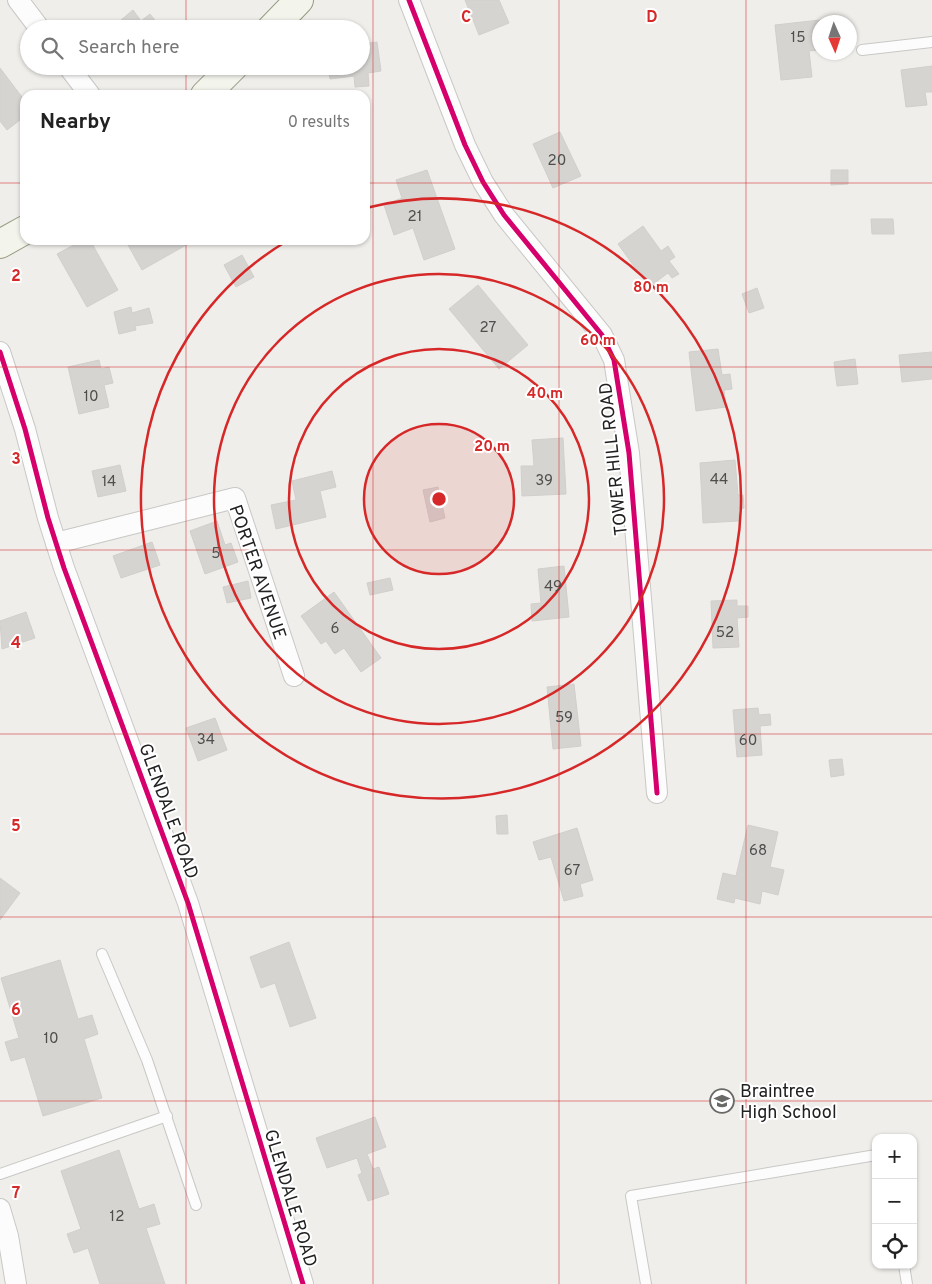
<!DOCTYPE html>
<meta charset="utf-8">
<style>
body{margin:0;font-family:Overpass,sans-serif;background:#f6f6f6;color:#222}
.controls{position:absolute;right:15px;bottom:15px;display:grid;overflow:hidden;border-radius:10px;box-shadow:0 1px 4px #0004}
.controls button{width:45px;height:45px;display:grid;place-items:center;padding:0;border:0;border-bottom:1px solid #e0e0e0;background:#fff;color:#222;font:25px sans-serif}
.compass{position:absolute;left:812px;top:15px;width:45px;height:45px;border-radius:50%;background:#fff;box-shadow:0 1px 4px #0004;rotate:177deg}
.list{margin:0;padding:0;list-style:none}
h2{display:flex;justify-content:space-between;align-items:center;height:65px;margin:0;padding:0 20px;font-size:21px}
h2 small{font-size:16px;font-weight:400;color:#767676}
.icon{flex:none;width:28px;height:28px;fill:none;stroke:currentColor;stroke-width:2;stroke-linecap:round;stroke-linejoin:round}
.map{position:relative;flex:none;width:932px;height:1284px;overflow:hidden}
.search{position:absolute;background:#fff;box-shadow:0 1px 4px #0004;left:20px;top:20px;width:350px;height:55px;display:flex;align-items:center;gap:12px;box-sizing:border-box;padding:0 18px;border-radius:28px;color:#767676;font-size:19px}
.panel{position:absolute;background:#fff;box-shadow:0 1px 4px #0004;left:20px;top:90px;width:350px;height:155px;border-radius:15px}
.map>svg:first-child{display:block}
.building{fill:#d6d4d1;stroke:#d2cfcb}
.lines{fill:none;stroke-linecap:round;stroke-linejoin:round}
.lane-casing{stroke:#c8c8c6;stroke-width:12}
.street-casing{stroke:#c8c8c6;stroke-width:22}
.secondary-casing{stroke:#969a80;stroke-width:30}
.lane{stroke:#fdfcfc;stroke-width:10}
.street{stroke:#fdfcfc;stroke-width:20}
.secondary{stroke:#f3f4ec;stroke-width:28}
.cycleway-casing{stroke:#fff;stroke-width:8}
.cycleway{stroke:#d6006c;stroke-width:5}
.grid{fill:none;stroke:#d62828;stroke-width:1;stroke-opacity:0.55}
.ring{fill:none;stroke:#d62828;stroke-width:2.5}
.labels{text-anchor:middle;stroke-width:4;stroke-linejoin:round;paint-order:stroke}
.number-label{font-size:15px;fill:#4e4e4d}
.street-label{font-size:18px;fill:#212121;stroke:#fff}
.poi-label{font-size:18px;fill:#212121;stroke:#fff;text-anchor:start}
.grid-label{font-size:16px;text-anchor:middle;font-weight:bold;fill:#d62828;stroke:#fff;stroke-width:4;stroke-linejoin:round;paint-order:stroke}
.centre{fill:#d62828;stroke:#fff;stroke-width:2.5}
.ring-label{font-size:15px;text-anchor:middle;font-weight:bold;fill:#d62828;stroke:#fff;stroke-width:4;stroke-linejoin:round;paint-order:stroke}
</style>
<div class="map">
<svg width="932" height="1284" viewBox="0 0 932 1284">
<rect width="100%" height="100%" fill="#efeeea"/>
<!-- building -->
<g class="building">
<polygon points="465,0 499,0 509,23 479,35"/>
<polygon points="133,10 141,21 150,14 162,29 116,29 114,26"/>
<polygon points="838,18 839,22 820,22 820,50 809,51 812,77 781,80 775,25"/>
<polygon points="377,42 381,71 368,73 369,86 355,87 354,76 330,79 328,66 361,66 361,44"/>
<polygon points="145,66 156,66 149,72"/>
<polygon points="932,66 932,92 925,92 927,105 906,107 901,70"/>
<polygon points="0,68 25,101 25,116 7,130 0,121"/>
<polygon points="560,132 581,176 553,188 533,144"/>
<polygon points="427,170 455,249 424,260 413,228 394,235 384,205 402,198 396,180"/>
<polygon points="831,170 848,170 848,184 831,185"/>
<polygon points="871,219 893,219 894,234 872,234"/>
<polygon points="643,226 661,251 668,246 675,257 669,261 679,274 672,278 668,273 649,287 618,244"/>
<polygon points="83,240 90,240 118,290 87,307 57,254"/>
<polygon points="137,240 195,240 142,270 128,245"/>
<polygon points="242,255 254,277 236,287 224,265"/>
<polygon points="478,285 528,345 499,369 449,309"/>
<polygon points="757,288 764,308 749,313 742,294"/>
<polygon points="131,307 132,313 149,308 153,323 135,326 136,330 119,334 114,312"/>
<polygon points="718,349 722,375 730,374 732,389 724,390 726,407 696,411 689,352"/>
<polygon points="932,352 932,379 902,382 899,355"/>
<polygon points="855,359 858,384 837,386 834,362"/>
<polygon points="99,360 101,369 109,367 113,383 104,385 109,407 79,414 68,367"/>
<polygon points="563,438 566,494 522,496 521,466 534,466 532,440"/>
<polygon points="735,460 738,495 743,495 744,508 738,509 739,521 703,523 700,463"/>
<polygon points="120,465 126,491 98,497 92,471"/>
<polygon points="332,471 336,487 320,491 326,517 276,529 271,505 296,500 292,481"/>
<polygon points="438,487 445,518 430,522 423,490"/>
<polygon points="217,521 225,545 231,543 238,562 205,574 190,531"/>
<polygon points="152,542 160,565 121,578 113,556"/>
<polygon points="564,566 569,617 532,621 531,604 541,603 538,569"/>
<polygon points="390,578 393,590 370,595 367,583"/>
<polygon points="248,581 251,598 227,603 223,587"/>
<polygon points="334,592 381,658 361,672 344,648 335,654 326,641 321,644 301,616"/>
<polygon points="737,600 737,606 748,606 748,617 737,618 739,647 713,648 711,601"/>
<polygon points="26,612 35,638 2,649 0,621"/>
<polygon points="574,684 581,746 553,749 547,687"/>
<polygon points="758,708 759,715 770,714 771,725 760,726 762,755 737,757 733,710"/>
<polygon points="215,718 227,750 198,761 186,728"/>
<polygon points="842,759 844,775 831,777 829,760"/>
<polygon points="507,815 508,834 497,834 496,816"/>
<polygon points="748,825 778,832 770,867 784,870 778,895 762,891 760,904 735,898 734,903 717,899 723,873 736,876"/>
<polygon points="577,828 593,880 580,884 583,896 564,901 551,857 539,860 533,842"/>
<polygon points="0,878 20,893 0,920"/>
<polygon points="289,942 316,1018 290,1027 275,983 261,988 250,957"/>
<polygon points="60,960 78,1019 92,1015 98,1034 84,1039 102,1098 43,1116 25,1057 11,1061 5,1042 19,1038 1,978"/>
<polygon points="375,1117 386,1147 367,1154 373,1169 379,1167 389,1194 368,1201 358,1175 362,1173 357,1158 327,1168 316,1138"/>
<polygon points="119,1150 139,1209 154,1204 160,1224 146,1228 165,1284 100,1284 88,1248 74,1253 67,1234 81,1229 61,1171"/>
</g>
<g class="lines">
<!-- lane casing -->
<g class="lane-casing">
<g id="lane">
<polyline points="862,50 932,42"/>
<polyline points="102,954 147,1060 196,1205"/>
<polyline points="0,1174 167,1116"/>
<polyline points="904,1265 907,1284"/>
<polyline points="646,1284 631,1196 876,1155"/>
</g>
</g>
<!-- street casing -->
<g class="street-casing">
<g id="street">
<polyline points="18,0 40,29"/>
<polyline points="409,0 465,145 483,182 504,215 602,335 614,360 629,453 657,793"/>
<polyline points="68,66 90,95"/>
<polyline points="0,352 25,429 48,518 64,568 188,903 303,1284"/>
<polyline points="56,543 235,498 294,676"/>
<polyline points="0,1209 8,1236 16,1284"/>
</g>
</g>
<!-- secondary casing -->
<g class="secondary-casing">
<g id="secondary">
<polyline points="271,29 299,0"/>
<polyline points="205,95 234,66"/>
<polyline points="0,244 25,230"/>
</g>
</g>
<!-- lane -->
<use href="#lane" class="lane"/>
<!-- street -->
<use href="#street" class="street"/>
<!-- secondary -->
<use href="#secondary" class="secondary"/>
<!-- cycleway casing -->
<g class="cycleway-casing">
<g id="cycleway">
<polyline points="409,0 465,145 483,182 504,215 602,335 614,360 629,453 657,793"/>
<polyline points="0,352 25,429 48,518 64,568 188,903 303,1284"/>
</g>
</g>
<!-- cycleway -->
<use href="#cycleway" class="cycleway"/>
</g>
<!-- grid -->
<path class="grid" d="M186 0V29M373 0V1284M559 0V1284M746 0V1284M186 66V95M0 183H25M365 183H932M186 240V1284M0 367H932M0 550H932M0 734H932M0 917H932M0 1101H932"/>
<!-- distance rings -->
<circle cx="439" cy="499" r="75" fill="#d62828" fill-opacity=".12"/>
<g class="ring">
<circle cx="439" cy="499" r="75"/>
<circle cx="439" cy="499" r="150"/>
<circle cx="439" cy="499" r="225"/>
<path d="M366 208A300 300 0 1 1 287 241"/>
</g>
<!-- icons -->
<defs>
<g id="school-ring" transform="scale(1.25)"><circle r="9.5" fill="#fff" stroke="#696967" stroke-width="1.5"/><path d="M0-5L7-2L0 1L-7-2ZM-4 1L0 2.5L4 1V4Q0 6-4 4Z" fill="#696967"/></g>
</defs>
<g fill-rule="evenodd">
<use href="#school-ring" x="722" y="1101"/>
</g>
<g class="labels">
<!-- number labels -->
<g class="number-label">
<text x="798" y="42">15</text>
<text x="557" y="165">20</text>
<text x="415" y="221">21</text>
<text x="488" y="332">27</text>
<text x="91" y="401">10</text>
<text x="719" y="484">44</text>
<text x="544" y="485">39</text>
<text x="109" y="486">14</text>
<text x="216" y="558">5</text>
<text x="553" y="591">49</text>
<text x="335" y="633">6</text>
<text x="725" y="637">52</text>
<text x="564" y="722">59</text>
<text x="206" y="744">34</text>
<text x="748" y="745">60</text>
<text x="758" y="855">68</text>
<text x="572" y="875">67</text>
<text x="51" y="1043">10</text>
<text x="117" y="1221">12</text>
</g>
<!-- street labels -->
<g class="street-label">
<text transform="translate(613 459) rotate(-96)" y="6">TOWER HILL ROAD</text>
<text transform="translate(258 572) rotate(71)" y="6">PORTER AVENUE</text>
<text transform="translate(169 811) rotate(70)" y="6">GLENDALE ROAD</text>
<text transform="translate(291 1198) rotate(73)" y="6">GLENDALE ROAD</text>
</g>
<!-- poi labels -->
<g class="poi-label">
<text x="740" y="1097">Braintree<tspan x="740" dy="21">High School</tspan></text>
</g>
</g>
<g class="grid-label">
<text x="466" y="22">C</text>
<text x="652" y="22">D</text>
<text x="16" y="281">2</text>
<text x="16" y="464">3</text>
<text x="16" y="648">4</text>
<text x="16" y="831">5</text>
<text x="16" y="1015">6</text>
<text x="16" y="1198">7</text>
</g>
<circle cx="439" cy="499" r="8" class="centre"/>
<g class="ring-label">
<text x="651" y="292">80 m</text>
<text x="598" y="345">60 m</text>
<text x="545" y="398">40 m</text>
<text x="492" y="451">20 m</text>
</g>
</svg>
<div class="controls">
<button>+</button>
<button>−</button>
<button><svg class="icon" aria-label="locate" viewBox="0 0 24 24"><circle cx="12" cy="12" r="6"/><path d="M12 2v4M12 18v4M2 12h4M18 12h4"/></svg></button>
</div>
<svg class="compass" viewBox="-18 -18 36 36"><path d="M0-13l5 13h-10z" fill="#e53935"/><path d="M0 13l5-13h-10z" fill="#767676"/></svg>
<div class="search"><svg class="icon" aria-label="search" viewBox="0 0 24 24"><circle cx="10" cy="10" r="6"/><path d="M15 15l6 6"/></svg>Search here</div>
<section class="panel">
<h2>Nearby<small>0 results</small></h2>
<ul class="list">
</ul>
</section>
</div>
